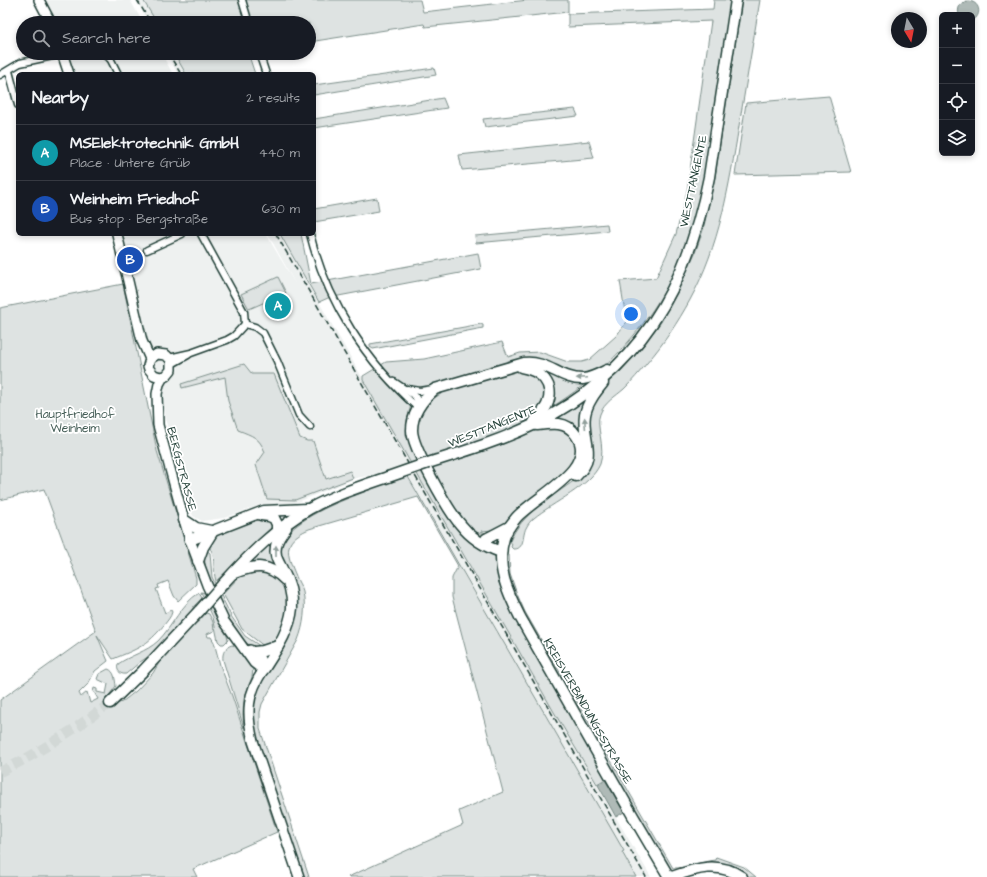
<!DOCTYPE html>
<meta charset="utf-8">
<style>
body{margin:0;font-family:"Architects Daughter",sans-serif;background:#20242c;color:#f1f3f6}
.controls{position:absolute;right:12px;top:12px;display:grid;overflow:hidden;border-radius:6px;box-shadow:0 2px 6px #0003}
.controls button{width:36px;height:36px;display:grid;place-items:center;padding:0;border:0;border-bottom:1px solid #363941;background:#171b24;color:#f1f3f6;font:20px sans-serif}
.compass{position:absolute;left:891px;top:12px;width:36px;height:36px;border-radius:50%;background:#171b24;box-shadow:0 2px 6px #0003;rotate:170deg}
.you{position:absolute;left:631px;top:314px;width:14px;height:14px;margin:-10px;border:3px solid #fff;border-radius:50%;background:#1a73e8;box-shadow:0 0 0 6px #1a73e833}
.badge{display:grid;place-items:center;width:26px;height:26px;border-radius:50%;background:#2563eb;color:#fff;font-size:13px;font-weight:700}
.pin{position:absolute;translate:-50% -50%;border:2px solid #fff;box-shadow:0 1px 4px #0006}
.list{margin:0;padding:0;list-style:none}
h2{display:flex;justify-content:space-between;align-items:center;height:52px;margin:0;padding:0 16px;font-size:17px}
h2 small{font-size:13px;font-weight:400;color:#9ea1a6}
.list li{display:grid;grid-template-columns:26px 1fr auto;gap:12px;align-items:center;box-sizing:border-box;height:56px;padding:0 16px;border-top:1px solid #363941}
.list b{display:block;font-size:15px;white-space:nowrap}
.list p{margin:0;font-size:13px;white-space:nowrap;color:#9ea1a6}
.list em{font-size:13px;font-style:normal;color:#9ea1a6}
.icon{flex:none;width:22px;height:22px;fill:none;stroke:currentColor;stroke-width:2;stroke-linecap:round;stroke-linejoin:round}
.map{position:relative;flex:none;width:987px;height:877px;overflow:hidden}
.search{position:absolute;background:#171b24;box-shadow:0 2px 6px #0003;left:16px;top:16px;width:300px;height:44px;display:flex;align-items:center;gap:10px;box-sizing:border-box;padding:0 14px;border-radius:22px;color:#9ea1a6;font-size:15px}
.panel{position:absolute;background:#171b24;box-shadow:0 2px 6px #0003;left:16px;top:72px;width:300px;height:164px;border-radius:6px}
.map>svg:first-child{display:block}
.built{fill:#eef1f0}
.green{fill:#dee3e2;stroke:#7e908b}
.water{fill:#afbab7;stroke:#758883}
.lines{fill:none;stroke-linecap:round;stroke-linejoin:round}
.primary-tunnel{stroke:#d2d8d6;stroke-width:10;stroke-dasharray:10 5;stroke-linecap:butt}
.street-casing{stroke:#1f3d34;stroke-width:9}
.secondary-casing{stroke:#1f3d34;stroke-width:12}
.primary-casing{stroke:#1f3d34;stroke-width:13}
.street{stroke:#fff;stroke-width:6}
.secondary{stroke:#fff;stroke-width:9}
.primary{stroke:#fff;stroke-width:10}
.rail{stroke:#1f3d34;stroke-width:1.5;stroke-dasharray:6 3;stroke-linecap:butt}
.primary-bridge-casing{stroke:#1f3d34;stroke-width:13;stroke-linecap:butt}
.primary-bridge{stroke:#fff;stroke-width:10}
.oneway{fill:#8f9e9a}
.labels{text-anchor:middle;stroke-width:3.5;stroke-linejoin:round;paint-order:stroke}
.street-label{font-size:12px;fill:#1f3d34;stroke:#fff}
.park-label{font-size:12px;fill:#455e57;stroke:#fff}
</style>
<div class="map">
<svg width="987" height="877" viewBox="0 0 987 877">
<rect width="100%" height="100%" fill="#fff"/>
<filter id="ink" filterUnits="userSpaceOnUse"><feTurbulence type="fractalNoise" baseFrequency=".025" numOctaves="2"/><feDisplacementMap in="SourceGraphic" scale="8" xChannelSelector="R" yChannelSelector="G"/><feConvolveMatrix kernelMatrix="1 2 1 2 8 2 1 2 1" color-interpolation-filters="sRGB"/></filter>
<g filter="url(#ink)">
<!-- built -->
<g class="built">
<polygon points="43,0 130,0 143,23 55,23"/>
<polygon points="136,0 143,0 157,23 149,23"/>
<polygon points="66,53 161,53 173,74 72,74"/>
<polygon points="166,53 174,53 186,74 178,74"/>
<polygon points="121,234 266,234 296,285 268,234 280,234 554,712 651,877 636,877 622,852 624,851 409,477 401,466 378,474 356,478 293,504 263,504 224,518 202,521 193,516 171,447 163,404 141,324"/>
</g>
<!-- green -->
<g class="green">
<polygon points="143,0 420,0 423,12 528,0 568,0 568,12 425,27 424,24 309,42 309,23 157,23"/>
<path d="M714 0H731C724 42 718 84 711 126 708 152 704 178 699 203 677 298 614 376 529 420 500 435 469 445 439 456L435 454 426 458C423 450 418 442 417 434 416 429 417 423 419 418 424 403 436 396 450 389L420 393 412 401 407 420 406 436 437 493 496 556 497 571 499 583 508 601 607 778 597 784 554 712 363 380V376L386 362 424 359 502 342 508 357 520 353 540 352 568 362H582L589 360 616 336 628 320 626 318 620 281 656 278 676 234 687 191 711 21 568 27V14L713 9Z"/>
<path d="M742 0H760C753 42 746 84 739 126 729 186 720 245 690 300 678 322 664 343 647 363 640 372 632 381 624 389 616 396 604 403 600 414 595 425 606 447 600 464 591 486 552 503 534 518 531 520 528 524 526 528 522 536 525 550 513 549L511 547 512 544 510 541C521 514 552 497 575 480L588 413 607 383 622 370 643 346 661 322 677 293 695 253 703 230 715 177Z"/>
<polygon points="174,53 248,53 255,74 186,74"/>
<polygon points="434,68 436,75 314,95 314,85"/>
<polygon points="829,96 851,172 735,175 746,103"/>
<polygon points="443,98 447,108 314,128 314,119"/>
<polygon points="575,109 578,116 485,127 483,119"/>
<polygon points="589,141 594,158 462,170 459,155"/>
<polygon points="377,198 379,211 314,222 314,209"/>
<polygon points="607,224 608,231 476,243 475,236"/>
<polygon points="280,234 301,234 311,284 478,253 481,269 328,298 319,302"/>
<polygon points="278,277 286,293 249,309 241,294"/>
<path d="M123 284 157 451 196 578V584L178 601 174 596 168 581 158 585 159 588 156 589 165 613 171 610 172 612C171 617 167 621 164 625 147 646 137 649 113 659L97 635 108 661 95 671 88 684 79 693 81 697 87 692 90 703 98 699 94 692H93L94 688 97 689V692L106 694 108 684 97 679 99 674 108 669C115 671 115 680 116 686L107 698V700L113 705 122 702 136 691 153 673 163 656 187 629 199 621 206 613 209 614 213 622 214 631 207 634 208 637H211L214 642 220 665 232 696 277 832 193 869 197 877H0V700L96 631 44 489 0 500V308Z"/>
<polygon points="481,324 483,325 483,328 373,349 370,347 370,344"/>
<path d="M244 364 252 374H274L300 438 307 441H313L326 479 350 471 353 478 295 500 267 499 256 465 265 452C259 437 253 436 238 430L228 401 225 377 182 388 181 384Z"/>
<polygon points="589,394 583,438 550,420"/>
<polygon points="543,427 564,428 577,443 575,463 496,532 493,530 481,531 488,534 467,531 428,468 449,460 455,460 470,456"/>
<path d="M407 475 624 851 622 852 636 877H348L463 825 459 811 503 792 452 597V578L458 566 418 497 309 529C279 542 288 556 298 581 300 585 302 588 303 592 306 608 304 625 298 640L262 704 260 712V729L309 877H303L262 760 253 719 254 705 260 683 272 664 276 661 289 638 294 621 282 564 279 542C303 515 331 505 364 492 378 486 392 480 407 475Z"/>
<path d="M257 518 271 519 273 527 270 532 216 581C212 570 217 552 207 545 219 530 240 525 257 518Z"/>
<polygon points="278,536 282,572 249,565 248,562"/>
<path d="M205 549 210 553 212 577 231 616 245 636 260 646C258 647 256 648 254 647 239 645 213 591 208 577 206 569 203 557 205 549Z"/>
<path d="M509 555 510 574 517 594 525 612 673 868C686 869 702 861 715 860L716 857 744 867 756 877H747L737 869 675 872 671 870 668 866 618 782 522 614C517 602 498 565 509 555Z"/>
<path d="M264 570C270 574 280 579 283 585 295 604 284 636 265 647L242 629 223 594 238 578 247 572Z"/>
<polygon points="201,592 205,593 227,636 228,640 224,644 221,644 218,641 213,617"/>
<path d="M199 593 202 598 194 606 190 614 157 651 140 662 126 674C120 675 116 670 118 664 131 655 146 652 158 641 173 626 181 604 199 593Z"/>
<path d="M232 645 237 647 253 669 252 677 244 699 243 714 244 728 223 660C222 653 225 647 232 645Z"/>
</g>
<!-- water -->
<g class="water">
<path d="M967 1C980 1 983 15 972 21V15H959C957 8 960 3 967 1Z"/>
<polygon points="605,780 624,812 616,817 598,785"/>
</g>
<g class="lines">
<!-- primary-tunnel -->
<path class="primary-tunnel" d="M0 772C39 753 75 729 110 703"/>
<!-- street casing -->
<g class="street-casing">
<g id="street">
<polyline points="242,0 249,23"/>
<polyline points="105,53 111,60 118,74"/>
<polyline points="259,53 266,74"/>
<polyline points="9,71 18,105"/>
<polyline points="0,75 20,63 62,54"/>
<path d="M310 234C327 302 366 362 418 408"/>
<polyline points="147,250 182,234"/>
<polyline points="245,324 255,327 263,333 277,361 299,415 310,427"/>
<polyline points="169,358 191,353 227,340 234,336 245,324 244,312 201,234"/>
<polyline points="172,364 188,355"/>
<polyline points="394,382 415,396 420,406"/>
<polyline points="407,389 420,391 433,389"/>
</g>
</g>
<!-- secondary casing -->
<g class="secondary-casing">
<g id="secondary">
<polyline points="39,0 51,23"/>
<polyline points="62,53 69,74"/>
<polyline points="117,234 142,341 150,359 148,366 149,369 154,375 160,377 166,376 171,370 171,360 166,355 157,354 150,359"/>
<polyline points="163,377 159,384 157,394 158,425 184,520 190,540 207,585 224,621 254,663 263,670"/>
<path d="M250 650 260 659 264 669C247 694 246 712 253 741L299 877"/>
</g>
</g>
<!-- primary casing -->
<g class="primary-casing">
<g id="primary">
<path d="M521 367C540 370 556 384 547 405 544 411 538 417 534 422"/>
<path d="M537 425C552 423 567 421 576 435 600 468 534 497 516 518 511 524 506 531 504 538 495 566 508 593 520 617L633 816 669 877"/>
<path d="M428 463C463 452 499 441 533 425 638 373 687 289 709 177L736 0"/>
<path d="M576 476C599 455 581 440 585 415 587 403 595 393 603 383"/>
<polyline points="261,515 269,516 274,518 277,524 277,531"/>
<polyline points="184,520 196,528 211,531"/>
<polyline points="486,539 509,527"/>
<polyline points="190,540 264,511 307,509"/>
<path d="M501 552C486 547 471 538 461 525 449 512 412 447 412 430 412 413 422 400 435 389L524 363C546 360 562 380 583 379 592 378 599 374 607 370"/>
<polyline points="198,561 203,547 213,531"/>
<path d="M234 573C255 565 268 563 285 580"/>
<path d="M222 585C248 556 276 528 309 509 334 495 362 486 388 477"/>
<polyline points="254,652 263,651 278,646"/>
<path d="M264 669C276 650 290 630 292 608 293 595 288 580 282 569 278 561 274 556 276 546 277 540 282 533 286 528"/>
<polyline points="110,703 143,671 200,610"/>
<path d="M672 877C696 868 719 861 742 877"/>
</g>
</g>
<!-- street -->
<use href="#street" class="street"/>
<!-- secondary -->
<use href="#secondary" class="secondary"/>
<!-- primary -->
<use href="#primary" class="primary"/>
<!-- rail -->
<g class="rail">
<polyline points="137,0 151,23"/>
<polyline points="168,53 181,74"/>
<polyline points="276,234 646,877"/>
</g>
<!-- primary-bridge casing -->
<g class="primary-bridge-casing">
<g id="primary-bridge">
<polyline points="388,477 428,463"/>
<polyline points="200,610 222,585"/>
</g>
</g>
<!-- primary-bridge -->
<use href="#primary-bridge" class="primary-bridge"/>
</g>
<!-- one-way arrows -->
<defs><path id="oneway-solid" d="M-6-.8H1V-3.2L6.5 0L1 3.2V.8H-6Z"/></defs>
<g class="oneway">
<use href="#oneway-solid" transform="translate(582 378) rotate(177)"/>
<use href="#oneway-solid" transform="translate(585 423) rotate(-94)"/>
<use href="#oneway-solid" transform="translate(276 551) rotate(-90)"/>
</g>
</g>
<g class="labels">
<!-- street labels -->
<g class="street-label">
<text transform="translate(693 181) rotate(-78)" y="4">WESTTANGENTE</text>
<text transform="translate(492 426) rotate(-22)" y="4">WESTTANGENTE</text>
<text transform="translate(182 469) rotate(75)" y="4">BERGSTRASSE</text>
<text transform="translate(588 711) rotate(60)" y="4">KREISVERBINDUNGSSTRASSE</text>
</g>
<!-- park labels -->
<g class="park-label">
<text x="75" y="418">Hauptfriedhof<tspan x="75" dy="14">Weinheim</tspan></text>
</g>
</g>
</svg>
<div class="controls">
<button>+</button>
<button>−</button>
<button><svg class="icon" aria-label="locate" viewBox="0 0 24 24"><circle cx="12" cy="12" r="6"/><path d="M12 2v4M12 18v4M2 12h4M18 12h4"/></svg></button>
<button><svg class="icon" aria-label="layers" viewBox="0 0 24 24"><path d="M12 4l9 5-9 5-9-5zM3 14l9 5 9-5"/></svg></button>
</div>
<svg class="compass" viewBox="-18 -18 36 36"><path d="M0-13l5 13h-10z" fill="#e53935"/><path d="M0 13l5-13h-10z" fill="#9ea1a6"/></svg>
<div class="you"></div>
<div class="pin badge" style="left:278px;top:306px;background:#0f9aa8">A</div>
<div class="pin badge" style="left:130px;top:260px;background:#1a4fb4">B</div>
<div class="search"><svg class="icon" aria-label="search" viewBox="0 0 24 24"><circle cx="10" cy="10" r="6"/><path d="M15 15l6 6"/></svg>Search here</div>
<section class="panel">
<h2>Nearby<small>2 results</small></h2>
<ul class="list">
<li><span class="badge" style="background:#0f9aa8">A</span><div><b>MSElektrotechnik GmbH</b><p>Place · Untere Grüb</p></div><em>440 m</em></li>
<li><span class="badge" style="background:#1a4fb4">B</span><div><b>Weinheim Friedhof</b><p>Bus stop · Bergstraße</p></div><em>630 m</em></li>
</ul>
</section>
</div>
